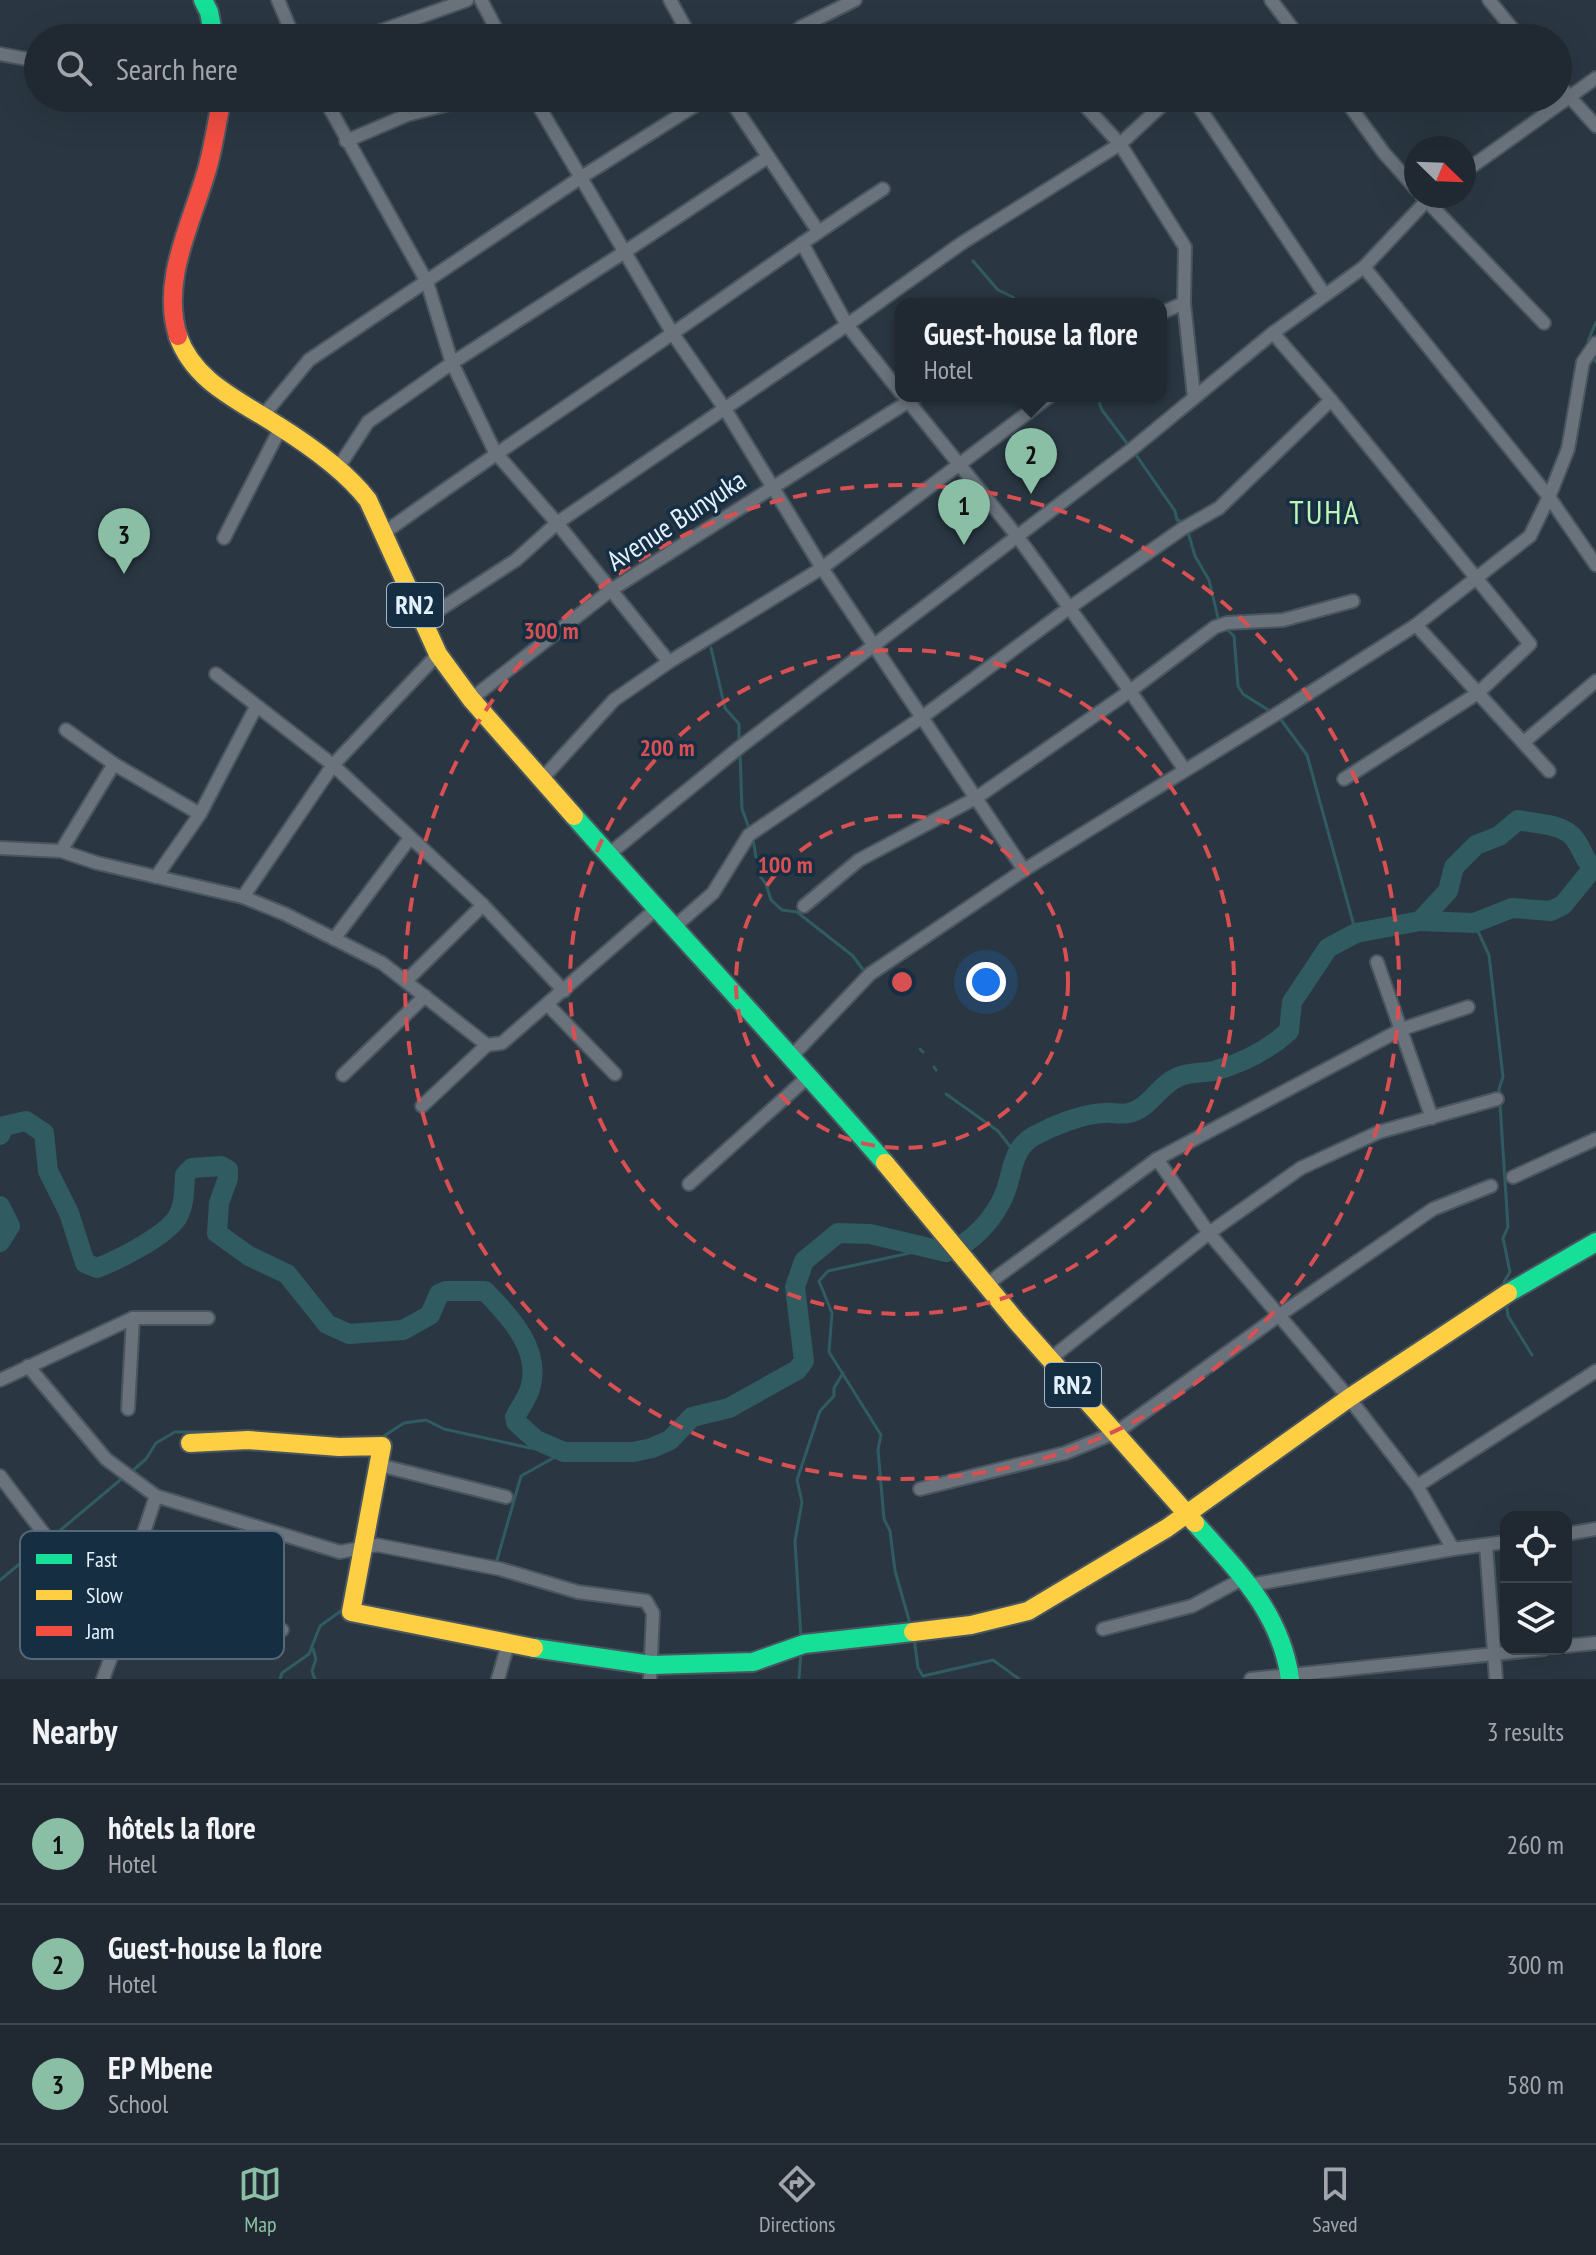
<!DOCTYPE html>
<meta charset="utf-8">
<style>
body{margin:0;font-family:"PT Sans Narrow",sans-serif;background:#2d353e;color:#f1f3f6}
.controls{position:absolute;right:24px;bottom:24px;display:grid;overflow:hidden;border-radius:16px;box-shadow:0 8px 32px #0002}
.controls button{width:72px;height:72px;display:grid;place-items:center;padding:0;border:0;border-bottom:2px solid #3d454d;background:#202932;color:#f1f3f6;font:40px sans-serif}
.compass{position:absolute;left:1404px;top:136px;width:72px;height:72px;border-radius:50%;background:#202932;box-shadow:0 8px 32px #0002;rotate:113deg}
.you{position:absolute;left:986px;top:982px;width:28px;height:28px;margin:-20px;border:6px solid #fff;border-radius:50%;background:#1a73e8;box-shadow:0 0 0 12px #1a73e833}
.badge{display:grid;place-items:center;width:52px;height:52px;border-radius:50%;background:#8abfa5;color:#111;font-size:26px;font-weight:700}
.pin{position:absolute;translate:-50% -66px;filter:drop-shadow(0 2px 4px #0008)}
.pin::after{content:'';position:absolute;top:42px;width:28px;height:24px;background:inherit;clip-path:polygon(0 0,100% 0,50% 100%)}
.popup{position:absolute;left:895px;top:298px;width:272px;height:104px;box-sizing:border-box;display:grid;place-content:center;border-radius:16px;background:#202932;filter:drop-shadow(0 2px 6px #0005);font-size:26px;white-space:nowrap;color:#a2a6ac}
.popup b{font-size:30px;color:#f1f3f6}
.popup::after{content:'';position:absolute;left:50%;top:100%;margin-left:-16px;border:16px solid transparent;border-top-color:#202932}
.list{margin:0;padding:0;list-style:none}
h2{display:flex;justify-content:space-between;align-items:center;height:104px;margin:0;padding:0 32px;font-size:34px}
h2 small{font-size:26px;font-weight:400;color:#a2a6ac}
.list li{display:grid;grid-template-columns:52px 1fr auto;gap:24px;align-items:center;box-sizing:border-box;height:120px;padding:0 32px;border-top:2px solid #3d454d}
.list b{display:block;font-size:30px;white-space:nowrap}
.list p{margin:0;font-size:26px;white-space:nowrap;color:#a2a6ac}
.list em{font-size:26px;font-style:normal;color:#a2a6ac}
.icon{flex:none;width:44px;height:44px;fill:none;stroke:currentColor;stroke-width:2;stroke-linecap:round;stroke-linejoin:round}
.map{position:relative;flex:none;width:1596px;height:1679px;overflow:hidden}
.search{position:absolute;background:#202932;box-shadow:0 8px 32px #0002;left:24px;right:24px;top:24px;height:88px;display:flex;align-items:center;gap:20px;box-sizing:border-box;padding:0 28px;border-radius:44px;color:#a2a6ac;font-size:30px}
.sheet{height:464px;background:#202932}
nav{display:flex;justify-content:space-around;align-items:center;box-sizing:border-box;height:112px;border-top:2px solid #3d454d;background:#202932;font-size:22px;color:#a2a6ac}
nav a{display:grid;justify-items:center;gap:4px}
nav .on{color:#8abfa5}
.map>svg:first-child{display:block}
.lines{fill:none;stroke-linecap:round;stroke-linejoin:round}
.stream{stroke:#2f5b61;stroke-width:3}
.river{stroke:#2f5b61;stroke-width:20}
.street-casing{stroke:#49555f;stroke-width:16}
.fast-casing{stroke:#49555f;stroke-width:22}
.slow-casing{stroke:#49555f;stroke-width:22}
.jam-casing{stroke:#49555f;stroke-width:22}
.street{stroke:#6a737c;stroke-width:12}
.fast{stroke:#16e098;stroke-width:18}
.slow{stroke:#ffcf43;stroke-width:18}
.jam{stroke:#f24e42;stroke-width:18}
.ring{fill:none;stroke:#d95053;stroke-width:4;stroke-dasharray:14 10}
.labels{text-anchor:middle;stroke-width:7;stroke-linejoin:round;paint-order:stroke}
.shield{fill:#162e42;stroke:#a6b6c6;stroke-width:2}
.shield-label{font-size:26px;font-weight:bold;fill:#e3f1fe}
.street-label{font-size:28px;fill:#e3f1fe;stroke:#162e42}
.quarter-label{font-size:32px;letter-spacing:2px;fill:#bff5b6;stroke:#162e42}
.key{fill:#162e42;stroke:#54687a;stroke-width:2}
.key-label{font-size:22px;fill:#e3f1fe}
.centre{fill:#d95053;stroke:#162e42;stroke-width:4}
.ring-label{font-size:24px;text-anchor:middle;font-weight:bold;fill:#d95053;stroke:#162e42;stroke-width:7;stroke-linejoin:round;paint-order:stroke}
</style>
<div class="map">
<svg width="1596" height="1679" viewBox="0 0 1596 1679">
<rect width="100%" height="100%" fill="#2a3742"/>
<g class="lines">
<!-- stream -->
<g class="stream">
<polyline points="973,261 998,290 1013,297 1018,304"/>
<polyline points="1589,347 1588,341 1596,322"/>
<polyline points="1591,354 1596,362"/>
<polyline points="1097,396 1102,410 1129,446"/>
<polyline points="1134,452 1175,511 1177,520 1184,522"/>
<polyline points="1188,532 1195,556 1209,580 1219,622"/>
<polyline points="1224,627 1234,636 1238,686 1243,694 1273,713"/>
<polyline points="711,648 725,708 739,724 739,742"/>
<polyline points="1279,717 1307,755 1356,933"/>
<polyline points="740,753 742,809 749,828"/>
<polyline points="753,839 756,857 761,864 760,876 766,884 771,900 782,910 797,912 853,956 864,971"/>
<polyline points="1474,923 1489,955 1503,1077 1499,1089 1508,1227 1503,1238 1510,1272 1504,1282 1504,1286"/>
<polyline points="920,1049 923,1052"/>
<polyline points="934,1067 936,1070"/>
<polyline points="946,1094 998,1131 1016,1154"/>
<polyline points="1506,1301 1508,1316 1532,1355"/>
<polyline points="381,1438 404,1423 426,1420 444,1429 530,1448 564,1452"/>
<polyline points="131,1472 146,1459 156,1443 175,1432 231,1432"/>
<polyline points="51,1538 125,1476"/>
<polyline points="497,1560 521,1476 564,1452"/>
<polyline points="0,1580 45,1543"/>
<polyline points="911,1627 895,1571 890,1531 884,1519 878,1450 881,1435 829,1352 832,1313 819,1281 828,1271 928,1249"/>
<polyline points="914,1638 918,1668 923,1676 993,1660 1019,1679"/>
<polyline points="801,1639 795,1541 802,1502 797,1480 820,1411 834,1396 834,1388 843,1373"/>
<polyline points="313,1649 316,1659 312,1671 315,1679"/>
<polyline points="280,1679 282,1673 309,1654 320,1626 345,1608"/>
<polyline points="799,1679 801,1651"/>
</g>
<!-- river -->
<g class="river">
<polyline points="1420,921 1474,923 1512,908 1551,911 1563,905 1593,868"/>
<path d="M0 1135 4 1126 26 1121 44 1133 48 1171 69 1213 85 1263 97 1268C118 1260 164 1237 177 1218 185 1205 184 1190 185 1175L192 1168 221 1166 228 1170V1178L219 1203 217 1233 249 1256 287 1274 327 1324 349 1334 403 1330 430 1315 439 1294 446 1291H485C510 1317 542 1350 530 1389 527 1398 520 1408 515 1417L516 1422 536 1440 564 1452H633L652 1448 670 1440 692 1417 729 1408 797 1370 804 1361 795 1287 804 1261 838 1233 870 1234 946 1252C971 1245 995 1218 1005 1193 1013 1172 1012 1148 1034 1136 1054 1125 1082 1114 1104 1113 1112 1112 1121 1115 1129 1113 1149 1109 1159 1085 1178 1077 1188 1072 1203 1073 1214 1071 1243 1063 1267 1051 1289 1031L1292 1002 1328 948 1356 933 1420 921 1448 891 1454 867 1476 845 1499 836 1518 820C1535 824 1562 823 1574 838 1583 849 1583 861 1596 869"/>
<polyline points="0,1206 10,1226 0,1242"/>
</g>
<!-- street casing -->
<g class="street-casing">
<g id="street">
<polyline points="278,0 294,38"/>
<polyline points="481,0 501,38"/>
<polyline points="670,0 691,38"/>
<polyline points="1271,0 1300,38"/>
<polyline points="1489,0 1520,38"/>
<polyline points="1142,35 1145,38"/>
<polyline points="361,38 467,0"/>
<polyline points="655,38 685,28"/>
<polyline points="788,38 801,27 855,0"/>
<polyline points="0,54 38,61"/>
<polyline points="1558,84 1596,126"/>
<polyline points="324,98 427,282 452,363 495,452 557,523 669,662"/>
<polyline points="534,98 673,334 725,409 822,568 1024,870"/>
<polyline points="729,98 818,231"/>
<polyline points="1078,98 1120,144 1185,247 1184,303 1194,397"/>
<polyline points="1193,98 1325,295"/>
<polyline points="1344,98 1384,153 1416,189"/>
<polyline points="346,141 407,115 472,98"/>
<polyline points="1464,172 1596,78"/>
<polyline points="1422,196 1544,323"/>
<polyline points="802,243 847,325 901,393"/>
<polyline points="1364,267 1549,497 1596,565"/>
<polyline points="1161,313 1184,303"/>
<polyline points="1273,333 1331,400 1530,644 1478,693 1344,779"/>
<polyline points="904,396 1017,536 1130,691 1185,770"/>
<polyline points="262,417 309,360 580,178 707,98"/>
<polyline points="338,468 368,422 452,363 623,253 768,157"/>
<path d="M384 533C479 464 577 400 673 333 743 285 812 235 883 189"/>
<polyline points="224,538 281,427"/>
<polyline points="422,621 516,560 557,523 847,325 962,243 1120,144 1170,98"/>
<polyline points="1416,625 1549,771"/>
<polyline points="216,674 333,765 483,905 564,991"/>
<polyline points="471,699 611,590 917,396"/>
<polyline points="66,730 114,764 200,814"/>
<polyline points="1524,742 1596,681"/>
<polyline points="542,779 614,700 669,662 822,568 1050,396"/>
<polyline points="0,848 61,851 97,863 243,897 333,765 438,654"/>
<polyline points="61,851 114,764"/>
<polyline points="608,855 740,747 1132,449 1273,333 1364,267 1431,196"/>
<polyline points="156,877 200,814 256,707"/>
<polyline points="243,897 285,914 382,963 487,1045 502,1043 656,909"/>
<polyline points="804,906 859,860 976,798 1130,691 1215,627 1227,623 1283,620 1353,601"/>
<polyline points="673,928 713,893 749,835 921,718 1069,608 1182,529 1219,508 1331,400"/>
<polyline points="334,939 410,838"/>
<polyline points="1377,962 1432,1118"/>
<polyline points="406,981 483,905"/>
<polyline points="548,1005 615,1074"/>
<polyline points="792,1056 870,974 1024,870 1278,713 1416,625 1530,536 1549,497 1568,449 1583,362 1596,343"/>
<polyline points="343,1075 425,996"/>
<polyline points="422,1106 487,1045"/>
<polyline points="1157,1159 1209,1233 1349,1398 1417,1486 1453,1549"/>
<polyline points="1513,1177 1596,1139"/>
<polyline points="689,1184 809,1076"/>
<polyline points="986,1285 1157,1159 1402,1029 1468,1007"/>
<polyline points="1050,1359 1209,1233 1301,1168 1379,1132 1497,1099"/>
<polyline points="28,1366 106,1459 156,1496 340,1552 377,1545 500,1569 578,1592 646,1601 653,1613 650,1679"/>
<polyline points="0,1380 133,1318 208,1318"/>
<polyline points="128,1409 133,1318"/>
<polyline points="379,1465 506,1497"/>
<polyline points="0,1476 48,1539 71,1559 138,1584 282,1630"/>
<polyline points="1417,1486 1596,1371"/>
<polyline points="920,1489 1065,1453 1117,1432 1278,1316 1433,1209 1491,1186"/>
<polyline points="1566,1534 1596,1529"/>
<polyline points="1486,1545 1496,1679"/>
<polyline points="1250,1585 1453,1549 1506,1542"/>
<polyline points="1103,1629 1192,1606 1244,1578"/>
<polyline points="1566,1646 1596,1643"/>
<polyline points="103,1679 138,1584 141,1541 156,1496"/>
<polyline points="498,1679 508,1644"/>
<polyline points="1251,1679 1544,1649"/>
</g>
</g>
<!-- fast casing -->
<g class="fast-casing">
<g id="fast">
<polyline points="203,0 209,12 214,38"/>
<path d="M574 816C677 932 783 1046 885 1163"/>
<polyline points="1508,1293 1596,1242"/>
<path d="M1195 1523C1238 1571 1281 1613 1290 1679"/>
<polyline points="534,1648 651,1665 753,1662 804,1644 913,1632"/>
</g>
</g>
<!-- slow casing -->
<g class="slow-casing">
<g id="slow">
<path d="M178 336C194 382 239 400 277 425 309 445 345 470 368 500L438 654 471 699 574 816"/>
<polyline points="885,1163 1017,1322 1195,1523"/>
<polyline points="190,1443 248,1440 339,1447 382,1446 351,1612 534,1648"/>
<polyline points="913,1632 971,1625 1028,1611 1167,1528 1349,1398 1508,1293"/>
</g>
</g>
<!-- jam casing -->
<g class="jam-casing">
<path id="jam" d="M178 336C160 279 193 221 208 166 214 144 217 121 222 98"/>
</g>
<!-- street -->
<use href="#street" class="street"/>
<!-- fast -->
<use href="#fast" class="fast"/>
<!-- slow -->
<use href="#slow" class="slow"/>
<!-- jam -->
<use href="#jam" class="jam"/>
</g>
<!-- distance rings -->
<g class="ring">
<circle cx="902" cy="982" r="166"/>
<circle cx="902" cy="982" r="332"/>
<circle cx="902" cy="982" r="497"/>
</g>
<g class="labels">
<!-- shield labels -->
<g class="shield">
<rect x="387" y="583" width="56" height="44" rx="6"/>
<rect x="1045" y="1363" width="56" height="44" rx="6"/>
</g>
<g class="shield-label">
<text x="415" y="614">RN2</text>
<text x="1073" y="1394">RN2</text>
</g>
<!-- street labels -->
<g class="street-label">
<text transform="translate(676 520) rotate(-33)" y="10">Avenue Bunyuka</text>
</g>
<!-- quarter labels -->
<g class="quarter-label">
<text x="1325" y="524">TUHA</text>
</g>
</g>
<!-- legend -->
<rect x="20" y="1531" width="264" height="128" rx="12" class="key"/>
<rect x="36" y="1554" width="36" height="10" fill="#16e098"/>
<rect x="36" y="1590" width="36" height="10" fill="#ffcf43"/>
<rect x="36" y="1626" width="36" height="10" fill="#f24e42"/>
<g class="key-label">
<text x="86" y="1567">Fast</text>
<text x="86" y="1603">Slow</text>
<text x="86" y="1639">Jam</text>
</g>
<circle cx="902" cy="982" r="12" class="centre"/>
<g class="ring-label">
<text x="551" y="639">300 m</text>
<text x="667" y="756">200 m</text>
<text x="785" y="873">100 m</text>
</g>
</svg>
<div class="controls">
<button><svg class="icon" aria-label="locate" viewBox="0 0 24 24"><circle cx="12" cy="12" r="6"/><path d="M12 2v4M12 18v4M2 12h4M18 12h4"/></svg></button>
<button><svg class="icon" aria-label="layers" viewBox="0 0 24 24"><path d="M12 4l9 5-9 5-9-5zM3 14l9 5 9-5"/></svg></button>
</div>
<svg class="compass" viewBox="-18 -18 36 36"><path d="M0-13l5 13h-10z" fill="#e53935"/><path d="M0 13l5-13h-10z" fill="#a2a6ac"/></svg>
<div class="you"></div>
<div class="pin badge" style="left:964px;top:545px">1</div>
<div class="pin badge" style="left:1031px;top:494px">2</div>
<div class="popup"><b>Guest-house la flore</b>Hotel</div>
<div class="pin badge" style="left:124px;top:574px">3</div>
<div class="search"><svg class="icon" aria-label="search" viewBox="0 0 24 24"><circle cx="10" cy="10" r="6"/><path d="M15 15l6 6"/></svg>Search here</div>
</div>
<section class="sheet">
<h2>Nearby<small>3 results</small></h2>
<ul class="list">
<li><span class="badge">1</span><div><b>hôtels la flore</b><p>Hotel</p></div><em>260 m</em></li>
<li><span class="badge">2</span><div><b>Guest-house la flore</b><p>Hotel</p></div><em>300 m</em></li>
<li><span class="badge">3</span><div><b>EP Mbene</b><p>School</p></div><em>580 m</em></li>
</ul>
</section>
<nav>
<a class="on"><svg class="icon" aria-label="map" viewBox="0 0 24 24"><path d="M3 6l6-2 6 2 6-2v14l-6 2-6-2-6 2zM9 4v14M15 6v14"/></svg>Map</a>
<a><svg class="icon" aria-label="directions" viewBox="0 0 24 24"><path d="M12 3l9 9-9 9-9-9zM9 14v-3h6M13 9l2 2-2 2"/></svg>Directions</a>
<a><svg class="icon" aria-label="saved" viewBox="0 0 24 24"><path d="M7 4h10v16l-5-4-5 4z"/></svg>Saved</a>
</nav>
